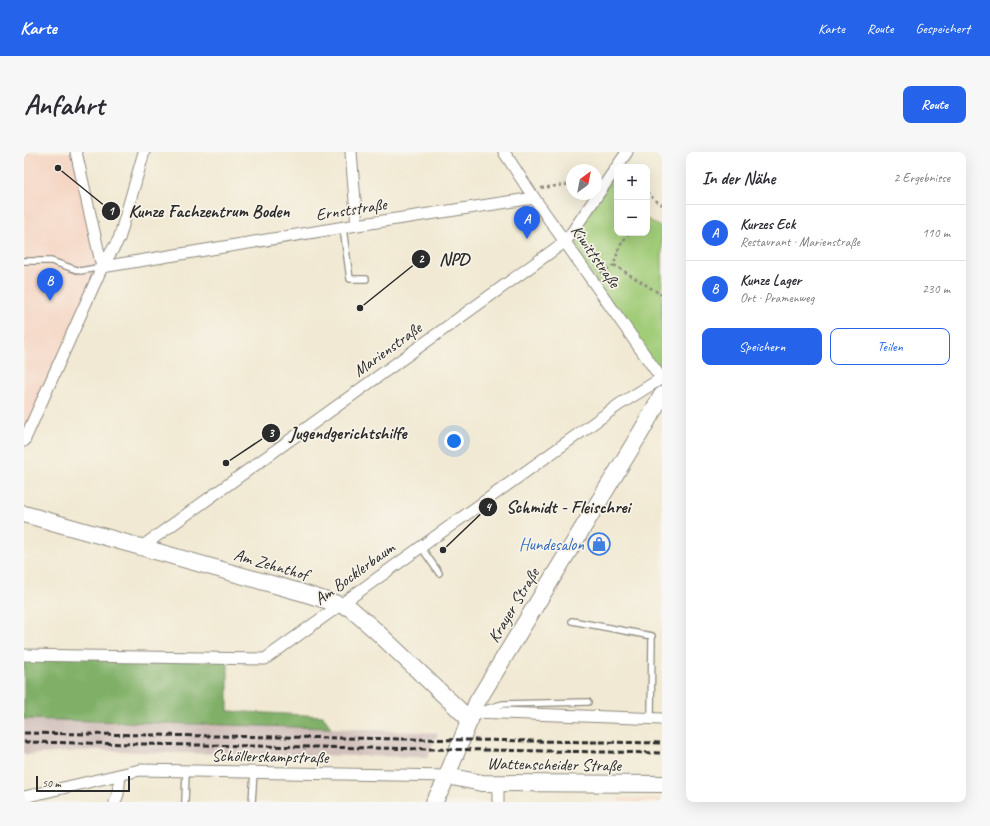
<!DOCTYPE html>
<html lang="de">
<meta charset="utf-8">
<style>
body{margin:0;font-family:Caveat,sans-serif;background:#f7f7f7;color:#2b2b33}
.controls{position:absolute;right:12px;top:12px;display:grid;overflow:hidden;border-radius:8px;box-shadow:0 4px 16px #0002}
.controls button{width:36px;height:36px;display:grid;place-items:center;padding:0;border:0;border-bottom:1px solid #e1e1e2;background:#fff;color:#2b2b33;font:20px sans-serif}
.compass{position:absolute;left:542px;top:12px;width:36px;height:36px;border-radius:50%;background:#fff;box-shadow:0 4px 16px #0002;rotate:32deg}
.scale{position:absolute;left:12px;bottom:10px;width:94px;box-sizing:border-box;padding-left:4px;border:2px solid #2b2b2b;border-top:0;font-size:11px;line-height:14px;white-space:nowrap;color:#2b2b2b;-webkit-text-stroke:3px #f7f3e8;paint-order:stroke}
.you{position:absolute;left:430px;top:289px;width:14px;height:14px;margin:-10px;border:3px solid #fff;border-radius:50%;background:#1a73e8;box-shadow:0 0 0 6px #1a73e833}
.badge{display:grid;place-items:center;width:26px;height:26px;border-radius:50%;background:#2563eb;color:#fff;font-size:13px;font-weight:700}
.pin{position:absolute;translate:-50% -33px;filter:drop-shadow(0 1px 2px #0008)}
.pin::after{content:'';position:absolute;top:21px;width:14px;height:12px;background:inherit;clip-path:polygon(0 0,100% 0,50% 100%)}
.list{margin:0;padding:0;list-style:none}
h2{display:flex;justify-content:space-between;align-items:center;height:52px;margin:0;padding:0 16px;font-size:17px}
h2 small{font-size:13px;font-weight:400;color:#7c7c81}
.list li{display:grid;grid-template-columns:26px 1fr auto;gap:12px;align-items:center;box-sizing:border-box;height:56px;padding:0 16px;border-top:1px solid #e1e1e2}
.list b{display:block;font-size:15px;white-space:nowrap}
.list p{margin:0;font-size:13px;white-space:nowrap;color:#7c7c81}
.list em{font-size:13px;font-style:normal;color:#7c7c81}
.actions{display:flex;gap:8px;padding:12px 16px}
.actions a{flex:1;padding:9px 0;border:1px solid #2563eb;border-radius:8px;text-align:center;font-size:14px;color:#2563eb}
.actions .main{background:#2563eb;color:#fff}
.map{position:relative;flex:none;width:638px;height:650px;overflow:hidden;border-radius:8px}
header{display:flex;align-items:center;gap:24px;box-sizing:border-box;height:56px;padding:0 20px;background:#2563eb;color:#fff}
header strong{font-size:19px}
nav{display:flex;gap:22px;margin-inline-start:auto;font-size:14px}
.intro{display:flex;align-items:center;justify-content:space-between;box-sizing:border-box;height:96px;padding:0 24px}
h1{margin:0;font-size:28px}
.button{padding:10px 18px;border-radius:8px;background:#2563eb;color:#fff;font-size:14px;font-weight:700}
main{display:flex;gap:24px;padding:0 24px}
aside{flex:1;background:#fff;border-radius:8px;box-shadow:0 4px 16px #0002}
.map>svg:first-child{display:block}
.built{fill:#f5d3c1}
.industrial{fill:#d1c0bc}
.green{fill:#a1cc78;stroke:#667c52}
.forest{fill:#80b068;stroke:#566e4a}
.lines{fill:none;stroke-linecap:round;stroke-linejoin:round}
.service-casing{stroke:#8e8a7f;stroke-width:8}
.minor-casing{stroke:#8e8a7f;stroke-width:13}
.secondary-casing{stroke:#8e8a7f;stroke-width:18}
.path{stroke:#8e8a7f;stroke-width:2.5;stroke-dasharray:3 3;stroke-linecap:butt}
.service{stroke:#fff;stroke-width:5.5}
.minor{stroke:#fff;stroke-width:11}
.secondary{stroke:#fff;stroke-width:16}
.rail{stroke:#2b2b2b;stroke-width:3;stroke-dasharray:6 3;stroke-linecap:butt}
.labels{text-anchor:middle;stroke-width:3.5;stroke-linejoin:round;paint-order:stroke}
.street-label{font-size:17px;fill:#2b2b2b;stroke:#f7f3e8}
.shop-label{font-size:17px;fill:#366cbe;stroke:#f7f3e8;text-anchor:end}
.leader{fill:none;stroke:#2b2b2b;stroke-width:1.5}
.callout-dot{fill:#2b2b2b;stroke:#f7f3e8;stroke-width:1.5}
.mark-label{font-size:12px;text-anchor:middle;font-weight:bold;fill:#fff}
.callout-label{font-size:18px;text-anchor:middle;font-weight:bold;fill:#2b2b2b;stroke:#f7f3e8;stroke-width:3.5;stroke-linejoin:round;paint-order:stroke}
</style>
<header>
<strong>Karte</strong>
<nav><a>Karte</a><a>Route</a><a>Gespeichert</a></nav>
</header>
<div class="intro"><h1>Anfahrt</h1><a class="button">Route</a></div>
<main>
<div class="map">
<svg width="638" height="650" viewBox="0 0 638 650">
<rect width="100%" height="100%" fill="#f7f3e8"/>
<filter id="ink" filterUnits="userSpaceOnUse"><feTurbulence type="fractalNoise" baseFrequency=".025" numOctaves="2"/><feDisplacementMap in="SourceGraphic" scale="8" xChannelSelector="R" yChannelSelector="G"/><feConvolveMatrix kernelMatrix="1 2 1 2 8 2 1 2 1" color-interpolation-filters="sRGB"/></filter>
<filter id="wash" filterUnits="userSpaceOnUse"><feTurbulence type="fractalNoise" baseFrequency=".012" numOctaves="4" result="noise"/><feDisplacementMap in="SourceGraphic" scale="16" xChannelSelector="R" yChannelSelector="G"/><feGaussianBlur stdDeviation="0.9" result="paint"/><feColorMatrix in="noise" values="0 0 0 0 0 0 0 0 0 0 0 0 0 0 0 0 0 1.4 0 .05"/><feComposite in="paint" operator="in"/></filter>
<g filter="url(#wash)">
<rect width="100%" height="100%" fill="#f1e9d3"/>
<!-- built -->
<g class="built">
<polygon points="0,0 50,0 78,116 0,287"/>
<polygon points="595,646 638,648 638,650 595,650"/>
</g>
<!-- industrial -->
<polygon class="industrial" points="0,567 307,576 414,581 404,605 138,601 73,598 0,603"/>
<!-- green -->
<polygon class="green" points="593,19 593,81 623,81 623,67 638,76 638,224 544,89"/>
<!-- forest -->
<polygon class="forest" points="0,503 204,507 204,559 299,564 307,576 0,567"/>
</g>
<g filter="url(#ink)">
<g class="lines">
<!-- service casing -->
<g class="service-casing">
<g id="service">
<polyline points="319,76 326,127 342,127"/>
<polyline points="0,109 27,109 56,119 78,115"/>
<polyline points="397,395 415,421"/>
<polyline points="548,469 628,484 627,566"/>
<polyline points="461,557 479,552 564,550"/>
<polyline points="161,650 162,619"/>
<polyline points="228,650 230,620"/>
</g>
</g>
<!-- minor casing -->
<g class="minor-casing">
<g id="minor">
<polyline points="52,0 78,115"/>
<polyline points="327,0 333,73"/>
<polyline points="480,0 510,46 637,226"/>
<polyline points="78,115 333,73 510,46"/>
<polyline points="0,289 78,115 95,87 120,0"/>
<polyline points="116,396 542,89 603,0"/>
<polyline points="0,503 241,507 596,252 638,226"/>
<polyline points="449,560 638,567"/>
<polyline points="0,645 116,618 423,624"/>
<polyline points="91,650 94,642 96,623"/>
<polyline points="474,650 474,632"/>
</g>
</g>
<!-- secondary casing -->
<g class="secondary-casing">
<g id="secondary">
<polyline points="0,362 276,440 326,456 351,478 446,568"/>
<polyline points="423,624 458,631 638,632"/>
<polyline points="410,650 418,636 453,550 617,280 638,243"/>
</g>
</g>
<!-- path -->
<g class="path">
<polyline points="517,36 548,32"/>
<polyline points="623,40 625,43 638,53"/>
<polyline points="623,48 625,43"/>
<polyline points="605,81 595,95 590,113 638,143"/>
<polyline points="577,121 590,113"/>
</g>
<!-- service -->
<use href="#service" class="service"/>
<!-- minor -->
<use href="#minor" class="minor"/>
<!-- secondary -->
<use href="#secondary" class="secondary"/>
<!-- rail -->
<g class="rail">
<polyline points="0,581 638,591"/>
<polyline points="0,590 638,601"/>
</g>
</g>
</g>
<!-- icons -->
<defs>
<g id="shop-ring" transform="scale(1.15)"><circle r="9.5" fill="#f7f3e8" stroke="#3f7fe0" stroke-width="1.5"/><path d="M-5-2.5h2.3a2.7 3.5 0 0 1 5.4 0H5L5.5 6h-11ZM-1.5-2.5h3a1.5 2.3 0 0 0-3 0Z" fill="#3f7fe0"/></g>
</defs>
<g fill-rule="evenodd">
<use href="#shop-ring" x="575" y="392"/>
</g>
<g class="labels">
<!-- street labels -->
<g class="street-label">
<text transform="translate(327 57) rotate(-9)" y="6">Ernststraße</text>
<text transform="translate(572 104) rotate(55)" y="6">Kiwittstraße</text>
<text transform="translate(363 197) rotate(-36)" y="6">Marienstraße</text>
<text transform="translate(247 412) rotate(16)" y="6">Am Zehnthof</text>
<text transform="translate(330 421) rotate(-36)" y="6">Am Bocklerbaum</text>
<text transform="translate(489 453) rotate(-59)" y="6">Krayer Straße</text>
<text transform="translate(246 604) rotate(1)" y="6">Schöllerskampstraße</text>
<text transform="translate(530 612) rotate(1)" y="6">Wattenscheider Straße</text>
</g>
<!-- shop labels -->
<g class="shop-label">
<text x="560" y="398">Hundesalon</text>
</g>
</g>
<!-- callouts -->
<path class="leader" d="M34 16L87 59M336 156L397 107M202 311L247 281M419 398L464 355"/>
<g class="callout-dot">
<circle cx="34" cy="16" r="4"/>
<circle cx="336" cy="156" r="4"/>
<circle cx="202" cy="311" r="4"/>
<circle cx="419" cy="398" r="4"/>
<circle cx="87" cy="59" r="10"/>
<circle cx="397" cy="107" r="10"/>
<circle cx="247" cy="281" r="10"/>
<circle cx="464" cy="355" r="10"/>
</g>
<g class="mark-label">
<text x="87" y="63">1</text>
<text x="397" y="111">2</text>
<text x="247" y="285">3</text>
<text x="464" y="359">4</text>
</g>
<g class="callout-label">
<text x="185" y="65">Kunze Fachzentrum Boden</text>
<text x="430" y="113">NPD</text>
<text x="324" y="287">Jugendgerichtshilfe</text>
<text x="544" y="361">Schmidt - Fleischrei</text>
</g>
</svg>
<div class="controls">
<button>+</button>
<button>−</button>
</div>
<svg class="compass" viewBox="-18 -18 36 36"><path d="M0-13l5 13h-10z" fill="#e53935"/><path d="M0 13l5-13h-10z" fill="#7c7c81"/></svg>
<div class="scale">50 m</div>
<div class="you"></div>
<div class="pin badge" style="left:503px;top:87px">A</div>
<div class="pin badge" style="left:26px;top:149px">B</div>
</div>
<aside>
<h2>In der Nähe<small>2 Ergebnisse</small></h2>
<ul class="list">
<li><span class="badge">A</span><div><b>Kurzes Eck</b><p>Restaurant · Marienstraße</p></div><em>110 m</em></li>
<li><span class="badge">B</span><div><b>Kunze Lager</b><p>Ort · Pramenweg</p></div><em>230 m</em></li>
</ul>
<div class="actions"><a class="main">Speichern</a><a>Teilen</a></div>
</aside>
</main>
